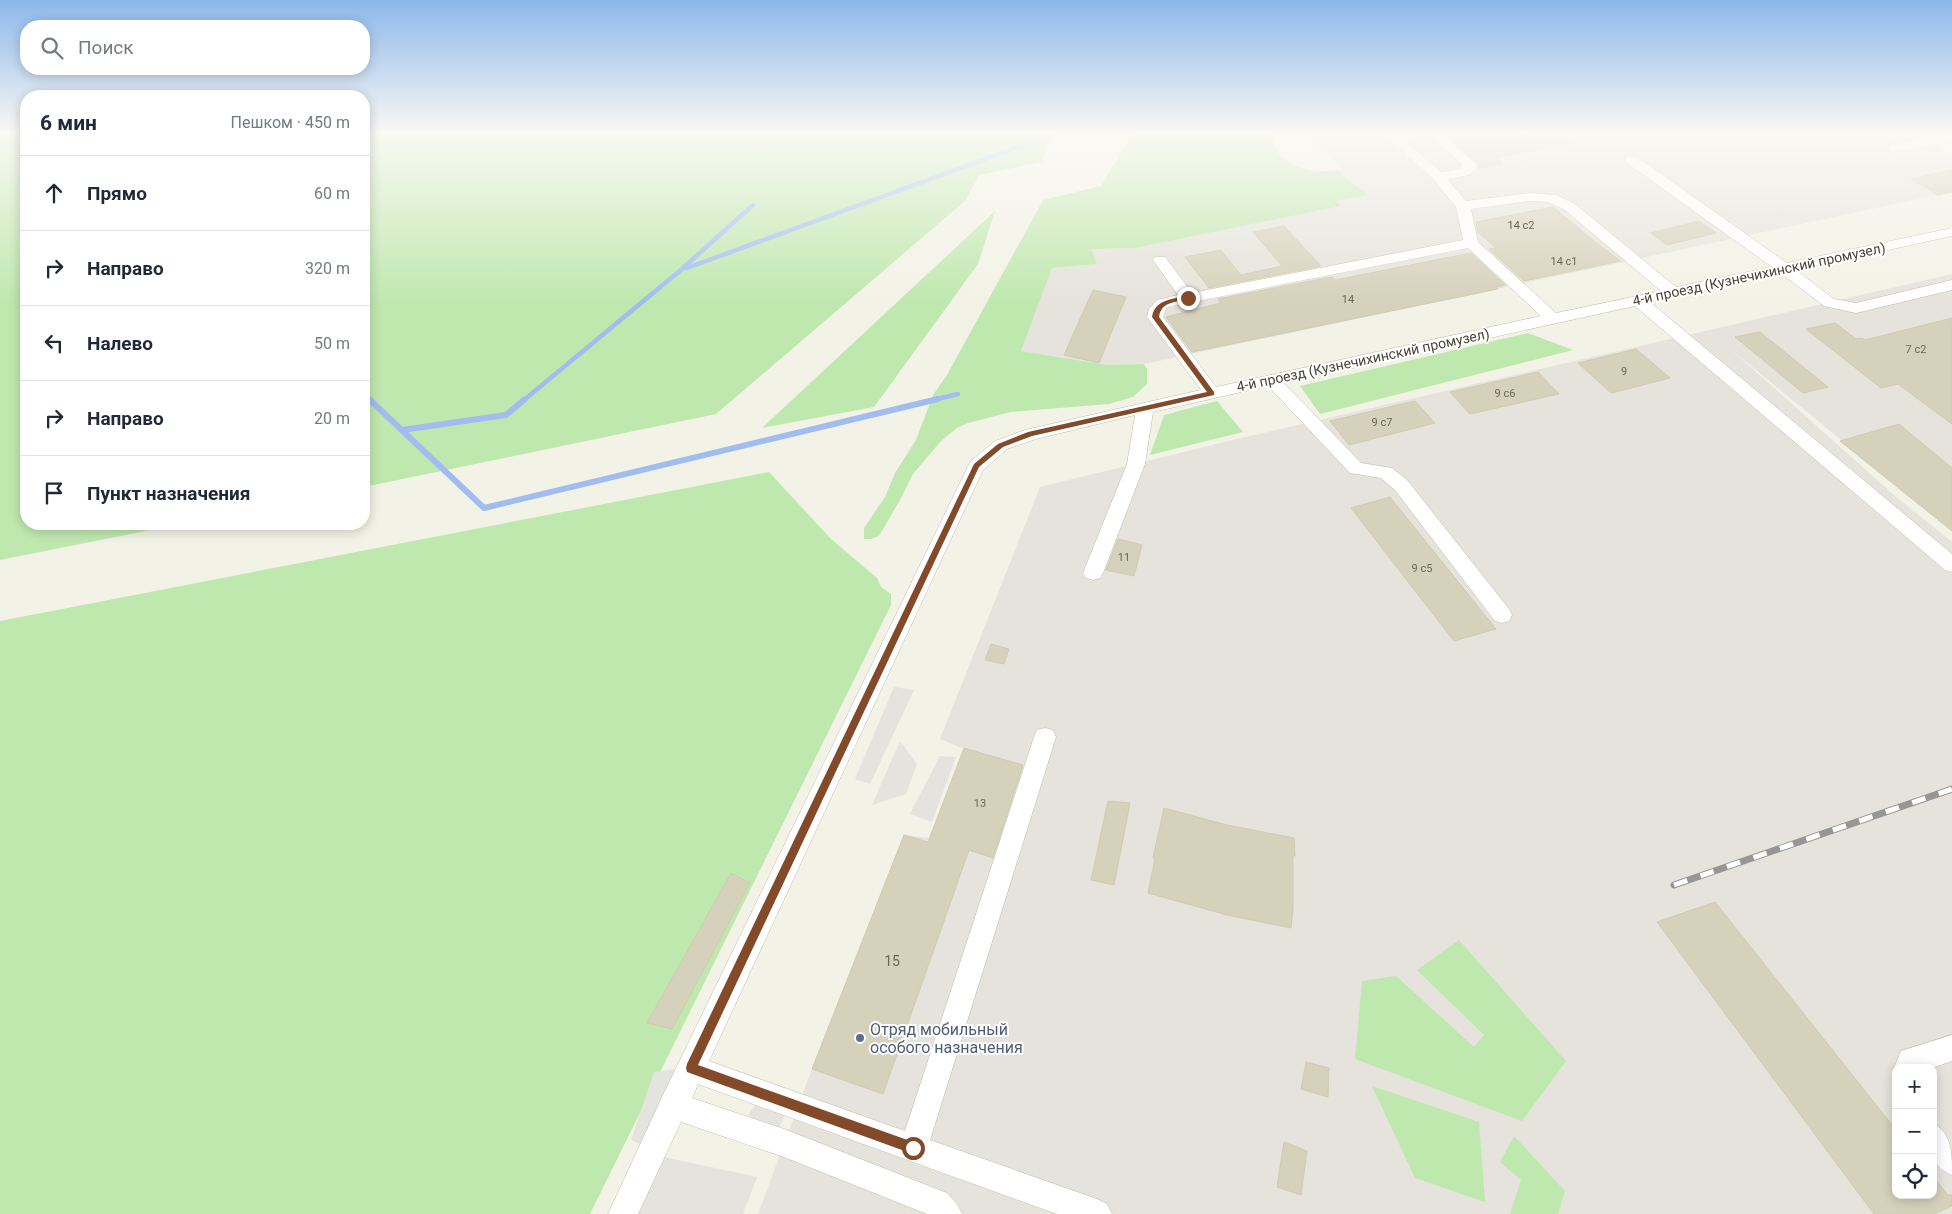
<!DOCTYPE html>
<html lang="ru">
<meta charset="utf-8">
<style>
body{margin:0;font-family:Roboto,sans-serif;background:#f6f6f7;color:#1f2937}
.controls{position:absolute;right:15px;bottom:15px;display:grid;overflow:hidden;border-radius:10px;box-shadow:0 2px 12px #0003}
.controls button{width:45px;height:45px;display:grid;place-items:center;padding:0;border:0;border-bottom:1px solid #e0e1e3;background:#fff;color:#1f2937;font:25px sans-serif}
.stop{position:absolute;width:15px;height:15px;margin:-11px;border:4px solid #824a28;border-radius:50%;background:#fff}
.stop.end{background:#824a28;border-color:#fff;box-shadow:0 1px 5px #0008}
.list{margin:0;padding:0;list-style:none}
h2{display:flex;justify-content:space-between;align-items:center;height:65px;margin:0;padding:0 20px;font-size:21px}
h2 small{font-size:16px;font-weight:400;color:#747a83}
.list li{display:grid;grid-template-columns:32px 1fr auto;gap:15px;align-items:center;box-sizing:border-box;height:75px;padding:0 20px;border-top:1px solid #e0e1e3}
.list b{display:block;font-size:19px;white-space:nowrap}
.list em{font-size:16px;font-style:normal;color:#747a83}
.icon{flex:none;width:28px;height:28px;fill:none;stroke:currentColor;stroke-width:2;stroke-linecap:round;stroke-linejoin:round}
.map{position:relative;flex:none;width:1952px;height:1214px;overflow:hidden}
.search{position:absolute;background:#fff;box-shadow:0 2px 12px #0003;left:20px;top:20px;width:350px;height:55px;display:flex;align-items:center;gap:12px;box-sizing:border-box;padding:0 18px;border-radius:20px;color:#747a83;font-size:19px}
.panel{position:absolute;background:#fff;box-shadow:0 2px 12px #0003;left:20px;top:90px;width:350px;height:440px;border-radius:20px}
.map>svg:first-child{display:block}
.industrial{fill:#e5e3db;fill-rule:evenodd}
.green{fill:#bfe8ae}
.parking{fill:#e4e3de}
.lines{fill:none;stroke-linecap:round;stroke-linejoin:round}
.stream-far1{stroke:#a2bcf1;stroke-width:4.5}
.stream{stroke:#a2bcf1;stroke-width:6}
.building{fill:#d5d1bb;stroke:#d0cbaf}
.minor-casing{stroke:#bfbda9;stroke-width:1}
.minor{fill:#fff;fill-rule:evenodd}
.rail-casing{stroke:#969696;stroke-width:7}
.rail{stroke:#fff;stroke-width:5;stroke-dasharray:14;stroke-linecap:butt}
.route{fill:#824a28}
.service-dot{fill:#5c6f8a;stroke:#fff;stroke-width:2}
.labels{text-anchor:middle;stroke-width:4;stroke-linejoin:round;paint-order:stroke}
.number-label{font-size:11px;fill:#6a6756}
.street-label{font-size:14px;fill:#464435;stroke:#fff}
.near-number-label{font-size:14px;fill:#6a6756}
.near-service-label{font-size:16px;fill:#4e5e75;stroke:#fff;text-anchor:start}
</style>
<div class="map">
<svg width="1952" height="1214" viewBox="0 0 1952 1214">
<rect width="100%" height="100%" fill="#f3f2e6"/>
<!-- industrial -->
<g class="industrial">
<polygon points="1306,132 1913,132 1952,155 1952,192 1144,364 1108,365 1021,351 1052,268 1097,264 1091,249 1135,248 1340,206 1335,201 1357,185 1342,175 1344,172"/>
<path d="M1952 274V531L1728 347 1894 495 1952 542V1214H758L812 1069 904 835 929 838 964 749 940 739 1040 487 1237 439ZM1896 1068H1933V1195H1896Z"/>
</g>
<!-- green -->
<g class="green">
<polygon points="0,132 26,132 26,524 181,524 0,560"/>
<polygon points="364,132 1053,132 1042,162 979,175 965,201 716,414 364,487"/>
<path d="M1134 132H1276L1273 135C1270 158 1299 169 1317 171 1327 172 1335 168 1344 172L1342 175 1368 195 1336 201 1341 206 1135 248 1091 249 1097 264 1052 268 1021 351 1108 365 1144 364 1147 369V384L1133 397 1109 404 1011 412 968 423 957 428 941 441 913 474 900 500 879 536 871 539H864V528L885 497 895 473 916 440 933 395 947 375 1043 200 1101 186Z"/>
<polygon points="995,211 978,264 874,407 762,428"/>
<polygon points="1528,333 1573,350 1320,414 1300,386"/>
<polygon points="1217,401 1243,432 1150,455 1164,415"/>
<polygon points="769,472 831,539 877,578 881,587 891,594 891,605 590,1214 0,1214 0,621"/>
<polygon points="1459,940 1566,1061 1522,1121 1355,1059 1362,981 1396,976 1474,1047 1484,1035 1417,970"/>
<polygon points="1372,1086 1479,1122 1485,1202 1415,1178"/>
<polygon points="1514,1136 1565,1191 1558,1214 1510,1214 1521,1180 1500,1162"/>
</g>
<!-- parking -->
<g class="parking">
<polygon points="1111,674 1123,680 1122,689 1110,685 1076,692 1057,706 1037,699 1068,676"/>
<polygon points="894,687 914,690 870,784 855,779"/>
<polygon points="1048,721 1077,729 1075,746 1037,732"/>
<polygon points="900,741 917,764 906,794 872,805"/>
<polygon points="940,756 956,757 932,822 910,814"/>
<polygon points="676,1069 647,1147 631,1140 654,1072"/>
<polygon points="759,1100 788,1108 777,1132 748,1115"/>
<polygon points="980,1117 1250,1198 1249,1214 1148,1214 967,1152"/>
<polygon points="664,1157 757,1177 743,1214 638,1214"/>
<polygon points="946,1169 998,1187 991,1214 983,1214 934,1189"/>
</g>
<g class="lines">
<!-- stream-far1 -->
<g class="stream-far1">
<polyline points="19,132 26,136"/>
<polyline points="687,268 1059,132"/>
<polyline points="364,394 370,400"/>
<polyline points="524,400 682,269 753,205"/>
<polyline points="933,400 958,394"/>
</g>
<!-- stream -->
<g class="stream">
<polyline points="369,399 484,508 938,399"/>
<polyline points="402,430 506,415 525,399"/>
</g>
</g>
<!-- building -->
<g class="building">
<polygon points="1442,132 1584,132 1584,140 1495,158 1503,164 1479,168 1476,162"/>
<polygon points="1952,170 1952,192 1938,195 1911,179"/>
<polygon points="1553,207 1595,242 1620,261 1524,281 1489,249 1496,248 1478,232 1476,222"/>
<polygon points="1699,221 1716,233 1667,245 1651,233"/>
<polygon points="1284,226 1321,266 1209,288 1185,257 1221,250 1241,275 1282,266 1253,232"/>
<polygon points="1471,253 1505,285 1496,287 1498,289 1192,352 1166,317 1221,303 1218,299 1332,277 1335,280"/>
<polygon points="1093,290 1126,297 1099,363 1064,355"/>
<polygon points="1952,318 1952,424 1898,384 1881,388 1806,329 1835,323 1856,339 1862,338 1865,340"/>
<polygon points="1760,332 1770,340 1828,387 1803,393 1735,337"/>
<polygon points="1636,349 1670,378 1611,393 1578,363"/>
<polygon points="1538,372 1559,394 1470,414 1450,392"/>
<polygon points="1415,401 1435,423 1349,445 1330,421"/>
<polygon points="1899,424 1952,468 1952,531 1840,441"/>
<polygon points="1390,497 1496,629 1454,641 1351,508"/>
<polygon points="1118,539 1142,545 1134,576 1106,570"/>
<polygon points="991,644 1009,649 1004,664 985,660"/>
<polygon points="964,748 1023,765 993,858 969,850 883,1094 812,1069 904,835 928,842"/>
<polygon points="1108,801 1130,803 1114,885 1091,880"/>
<polygon points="1164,808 1227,825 1294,838 1295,856 1293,856 1293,908 1291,928 1227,915 1148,893 1155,859 1153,858"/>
<polygon points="731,873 750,883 672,1029 647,1023"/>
<polygon points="1715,902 1896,1130 1896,1195 1933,1195 1933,1177 1948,1195 1952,1195 1952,1206 1934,1214 1874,1214 1657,922"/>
<polygon points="1306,1062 1329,1068 1328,1097 1301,1089"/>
<polygon points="1284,1142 1307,1151 1301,1195 1277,1187"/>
</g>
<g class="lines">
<!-- minor casing -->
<g class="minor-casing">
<g id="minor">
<path d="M1381 132H1395L1441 172 1461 169 1462 164 1425 132H1439L1475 163 1476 167 1470 175 1447 179 1466 201 1530 193 1556 195 1575 204 1676 287 1772 267 1627 163 1625 160 1627 157H1637L1787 263 1952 228V236L1796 270 1834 299 1856 303 1952 280V290L1856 313 1824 306 1782 274 1650 302 1952 554V572L1945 570 1635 306 1284 383 1361 463 1392 468 1407 480 1509 609 1512 615 1509 621 1502 623 1495 621 1395 490 1381 478 1350 473 1268 386 1153 412 1145 464 1103 573 1100 578 1093 580 1086 578 1083 573 1127 464 1135 415 1036 439 1007 449 983 470 709 1061 905 1131 1034 737 1037 730 1045 728 1053 730 1056 737 930 1140 1097 1199 1107 1204 1112 1214H1057L698 1084 692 1098 784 1129 947 1193 957 1204 962 1214H927L784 1157 681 1122 638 1214H608L663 1095 970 462 995 441 1025 430 1201 390 1147 317 1149 309 1157 300 1178 295 1153 260 1155 257H1165L1192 293 1463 240 1456 207 1433 179ZM1530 201 1548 202 1565 210 1661 291 1556 313 1478 242 1471 209ZM1468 248 1541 316 1216 387 1163 317 1167 307Z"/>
<polygon points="1952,134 1952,142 1892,152 1885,148 1892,144"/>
<polygon points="1952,1035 1952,1061 1932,1068 1896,1068 1896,1073 1894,1068 1901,1051"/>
<path d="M1933 1123C1952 1134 1952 1152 1952 1175 1927 1165 1933 1146 1933 1123Z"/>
</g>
</g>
<!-- minor -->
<use href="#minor" class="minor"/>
<!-- rail casing -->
<g class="rail-casing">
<polyline id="rail" points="1674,885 1952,789"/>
</g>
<!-- rail -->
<use href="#rail" class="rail"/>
</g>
<!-- sky -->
<linearGradient id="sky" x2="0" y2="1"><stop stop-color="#8cb7ec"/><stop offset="0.44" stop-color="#faf9f4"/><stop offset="1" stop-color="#faf9f4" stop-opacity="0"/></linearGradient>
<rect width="1952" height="302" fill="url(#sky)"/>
<!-- route -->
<path class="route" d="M1188 296 1190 299C1177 302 1161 301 1159 317L1214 392V395L1032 436 1003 447 979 467 698 1065 913 1142 917 1144 919 1148 917 1152 913 1154 687 1072 686 1068 687 1064 974 464 998 444 1028 432 1207 392 1152 317C1155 299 1173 299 1188 296Z"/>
<!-- markers -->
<circle class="service-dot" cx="860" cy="1038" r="5"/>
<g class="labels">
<!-- number labels -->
<g class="number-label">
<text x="1521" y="229">14 с2</text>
<text x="1564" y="265">14 с1</text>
<text x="1348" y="303">14</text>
<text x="1916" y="353">7 с2</text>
<text x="1624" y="375">9</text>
<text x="1505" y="397">9 с6</text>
<text x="1382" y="426">9 с7</text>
<text x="1124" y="561">11</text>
<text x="1422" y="572">9 с5</text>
<text x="980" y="807">13</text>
</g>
<!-- street labels -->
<g class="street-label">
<text transform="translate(1759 274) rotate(-12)" y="5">4-й проезд (Кузнечихинский промузел)</text>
<text transform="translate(1363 360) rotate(-12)" y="5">4-й проезд (Кузнечихинский промузел)</text>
</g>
<!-- near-number labels -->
<g class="near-number-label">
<text x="892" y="966">15</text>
</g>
<!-- near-service labels -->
<g class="near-service-label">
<text x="870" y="1035">Отряд мобильный<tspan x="870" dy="18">особого назначения</tspan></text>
</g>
</g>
</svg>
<div class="controls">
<button>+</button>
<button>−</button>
<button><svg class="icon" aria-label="locate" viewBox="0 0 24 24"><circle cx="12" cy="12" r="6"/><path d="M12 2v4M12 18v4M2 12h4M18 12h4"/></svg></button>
</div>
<div class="stop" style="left:913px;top:1148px"></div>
<div class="stop end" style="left:1188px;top:298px"></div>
<div class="search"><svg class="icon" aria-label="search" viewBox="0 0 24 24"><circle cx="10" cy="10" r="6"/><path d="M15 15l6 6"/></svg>Поиск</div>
<section class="panel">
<h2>6 мин<small>Пешком · 450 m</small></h2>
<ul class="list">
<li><svg class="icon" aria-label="ahead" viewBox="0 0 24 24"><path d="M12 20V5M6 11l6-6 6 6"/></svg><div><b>Прямо</b></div><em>60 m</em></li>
<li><svg class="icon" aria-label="right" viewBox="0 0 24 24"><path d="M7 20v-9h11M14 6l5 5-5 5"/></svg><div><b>Направо</b></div><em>320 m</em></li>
<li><svg class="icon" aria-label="left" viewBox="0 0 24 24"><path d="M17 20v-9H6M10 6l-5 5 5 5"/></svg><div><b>Налево</b></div><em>50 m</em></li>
<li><svg class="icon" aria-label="right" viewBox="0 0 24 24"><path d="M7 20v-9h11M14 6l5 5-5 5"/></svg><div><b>Направо</b></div><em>20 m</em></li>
<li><svg class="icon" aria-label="arrive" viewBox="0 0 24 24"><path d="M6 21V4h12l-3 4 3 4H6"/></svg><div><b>Пункт назначения</b></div></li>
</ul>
</section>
</div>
